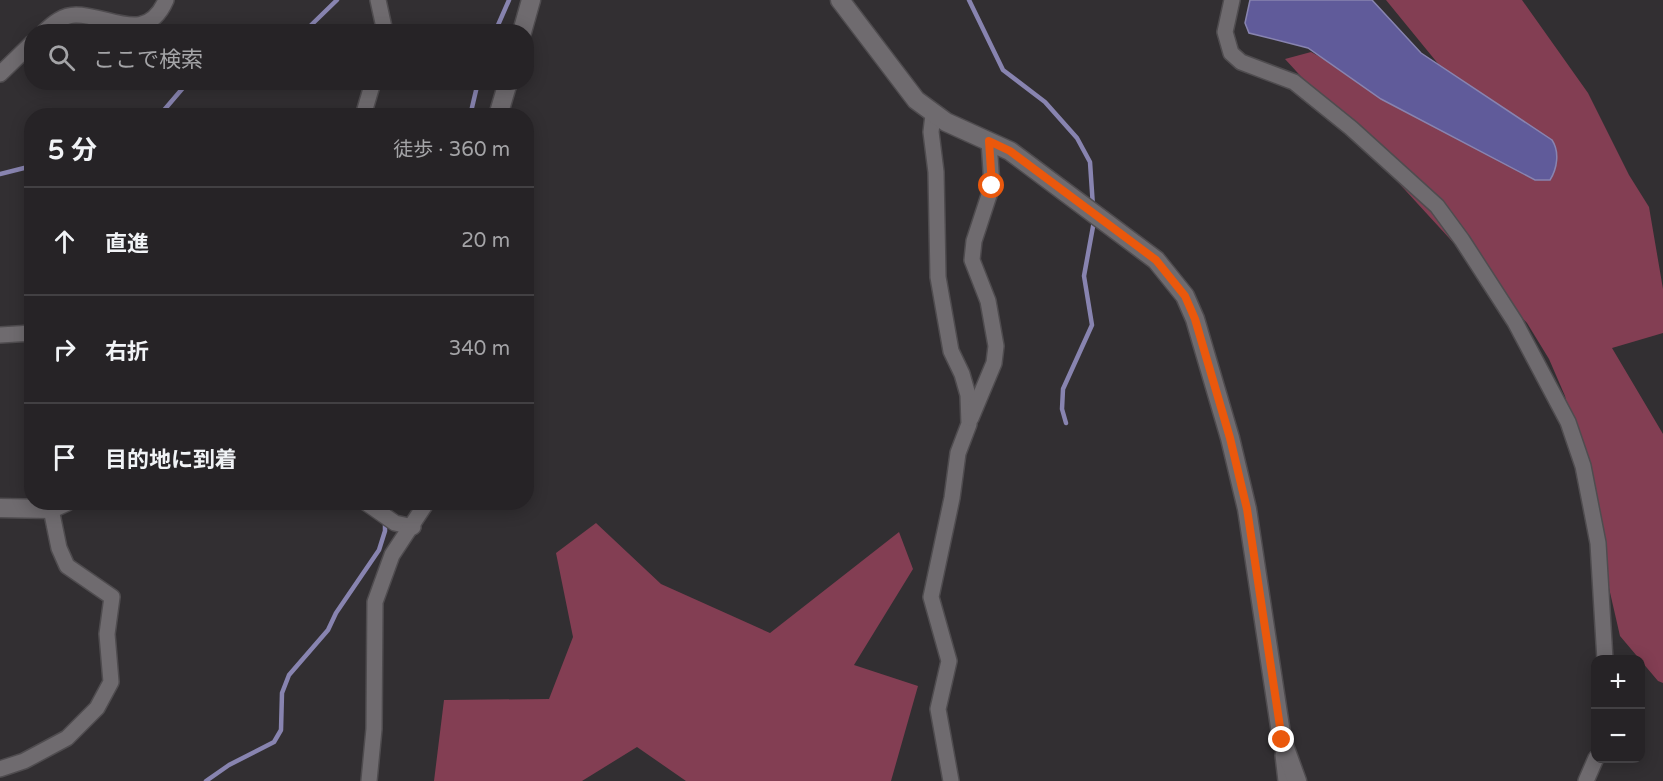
<!DOCTYPE html>
<html lang="ja">
<meta charset="utf-8">
<style>
body{margin:0;font-family:"Varela Round","Noto Sans JP",sans-serif;background:#2e2b2e;color:#f1f3f6}
.controls{position:absolute;right:18px;bottom:18px;display:grid;overflow:hidden;border-radius:12px;box-shadow:0 3px 15px #0003}
.controls button{width:54px;height:54px;display:grid;place-items:center;padding:0;border:0;border-bottom:2px solid #424043;background:#262326;color:#f1f3f6;font:30px sans-serif}
.stop{position:absolute;width:18px;height:18px;margin:-14px;border:4px solid #ea580c;border-radius:50%;background:#fff}
.stop.end{background:#ea580c;border-color:#fff;box-shadow:0 2px 6px #0008}
.list{margin:0;padding:0;list-style:none}
h2{display:flex;justify-content:space-between;align-items:center;height:78px;margin:0;padding:0 24px;font-size:26px}
h2 small{font-size:20px;font-weight:400;color:#a4a4a7}
.list li{display:grid;grid-template-columns:39px 1fr auto;gap:18px;align-items:center;box-sizing:border-box;height:108px;padding:0 24px;border-top:2px solid #424043}
.list b{display:block;font-size:22px;white-space:nowrap}
.list em{font-size:20px;font-style:normal;color:#a4a4a7}
.icon{flex:none;width:33px;height:33px;fill:none;stroke:currentColor;stroke-width:2;stroke-linecap:round;stroke-linejoin:round}
.map{position:relative;flex:none;width:1663px;height:781px;overflow:hidden}
.search{position:absolute;background:#262326;box-shadow:0 3px 15px #0003;left:24px;top:24px;width:510px;height:66px;display:flex;align-items:center;gap:15px;box-sizing:border-box;padding:0 21px;border-radius:24px;color:#a4a4a7;font-size:22px}
.panel{position:absolute;background:#262326;box-shadow:0 3px 15px #0003;left:24px;top:108px;width:510px;height:402px;border-radius:24px}
.map>svg:first-child{display:block}
.green{fill:#833e53}
.water{fill:#605b9a;stroke:#8884b0;stroke-width:1.5}
.lines{fill:none;stroke-linecap:round;stroke-linejoin:round}
.stream{stroke:#8884b0;stroke-width:4.5}
.minor-casing{stroke:#4f4c4f;stroke-width:18}
.tertiary-casing{stroke:#4f4c4f;stroke-width:21}
.minor{stroke:#6f6b6f;stroke-width:15}
.tertiary{stroke:#6f6b6f;stroke-width:18}
.route{stroke:#ea580c;stroke-width:8}
</style>
<div class="map">
<svg width="1663" height="781" viewBox="0 0 1663 781">
<rect width="100%" height="100%" fill="#322f32"/>
<!-- green -->
<g class="green">
<polygon points="1386,0 1522,0 1588,93 1629,175 1649,207 1663,289 1663,333 1612,348 1663,434 1663,683 1658,681 1620,636 1565,396 1549,359 1527,323 1285,59 1311,52 1520,164"/>
<polygon points="596,523 661,584 770,633 899,532 913,569 854,665 918,686 891,781 686,781 637,747 582,781 434,781 444,700 549,699 573,637 556,553"/>
</g>
<!-- water -->
<path class="water" d="M1250 0H1372L1421 53 1552 140C1560 152 1557 169 1550 180H1535L1381 99 1308 48 1249 33 1245 23Z"/>
<g class="lines">
<!-- stream -->
<g class="stream">
<polyline points="969,0 1003,70 1045,102 1077,138 1090,162 1093,207"/>
<polyline points="304,32 337,0"/>
<polyline points="495,32 509,0"/>
<polyline points="159,116 188,82"/>
<polyline points="470,116 478,82"/>
<polyline points="0,174 32,166"/>
<polyline points="1066,423 1062,409 1063,389 1092,325 1084,276 1094,221"/>
<polyline points="206,781 229,765 274,742 281,730 282,693 289,675 328,630 336,613 379,550 385,531 385,521"/>
</g>
<!-- minor casing -->
<g class="minor-casing">
<g id="minor">
<polyline points="378,0 385,32"/>
<polyline points="1232,0 1225,32 1231,53 1241,62 1294,82 1351,128 1437,206 1462,240 1515,322 1568,422 1583,466 1598,543 1605,660"/>
<path d="M44 32C53 23 63 15 76 15 110 15 146 46 166 0"/>
<polyline points="0,74 32,43"/>
<polyline points="933,115 931,132 936,172 938,277 951,351 962,374 968,395 969,424 958,453 952,498 931,597 949,661 938,709 951,781"/>
<polyline points="363,116 373,82"/>
<polyline points="0,335 32,333"/>
<polyline points="971,418 994,363 996,346 988,301 972,260 974,241 992,186 989,141"/>
<polyline points="365,502 395,523 413,527"/>
<polyline points="1283,755 1286,781"/>
<polyline points="0,769 24,761 67,738 97,708 111,682 107,634 112,597 67,566 59,548 51,509"/>
<polyline points="369,781 374,729 375,602 392,555 427,502"/>
<polyline points="1586,781 1596,758"/>
</g>
</g>
<!-- tertiary casing -->
<g class="tertiary-casing">
<g id="tertiary">
<polyline points="840,0 916,100 946,122 1010,151 1156,260 1185,296 1195,319 1230,438 1247,509 1282,740 1297,781"/>
<polyline points="522,32 531,0"/>
<polyline points="498,116 508,82"/>
<polyline points="0,508 51,509 66,502"/>
</g>
</g>
<!-- minor -->
<use href="#minor" class="minor"/>
<!-- tertiary -->
<use href="#tertiary" class="tertiary"/>
</g>
<g class="lines">
<!-- route -->
<polyline class="route" points="992,186 989,141 1010,151 1156,260 1185,296 1195,319 1230,438 1247,509 1282,740"/>
</g>
</svg>
<div class="controls">
<button>+</button>
<button>−</button>
</div>
<div class="stop" style="left:992px;top:186px"></div>
<div class="stop end" style="left:1282px;top:740px"></div>
<div class="search"><svg class="icon" aria-label="search" viewBox="0 0 24 24"><circle cx="10" cy="10" r="6"/><path d="M15 15l6 6"/></svg>ここで検索</div>
<section class="panel">
<h2>5 分<small>徒歩 · 360 m</small></h2>
<ul class="list">
<li><svg class="icon" aria-label="ahead" viewBox="0 0 24 24"><path d="M12 20V5M6 11l6-6 6 6"/></svg><div><b>直進</b></div><em>20 m</em></li>
<li><svg class="icon" aria-label="right" viewBox="0 0 24 24"><path d="M7 20v-9h11M14 6l5 5-5 5"/></svg><div><b>右折</b></div><em>340 m</em></li>
<li><svg class="icon" aria-label="arrive" viewBox="0 0 24 24"><path d="M6 21V4h12l-3 4 3 4H6"/></svg><div><b>目的地に到着</b></div></li>
</ul>
</section>
</div>
